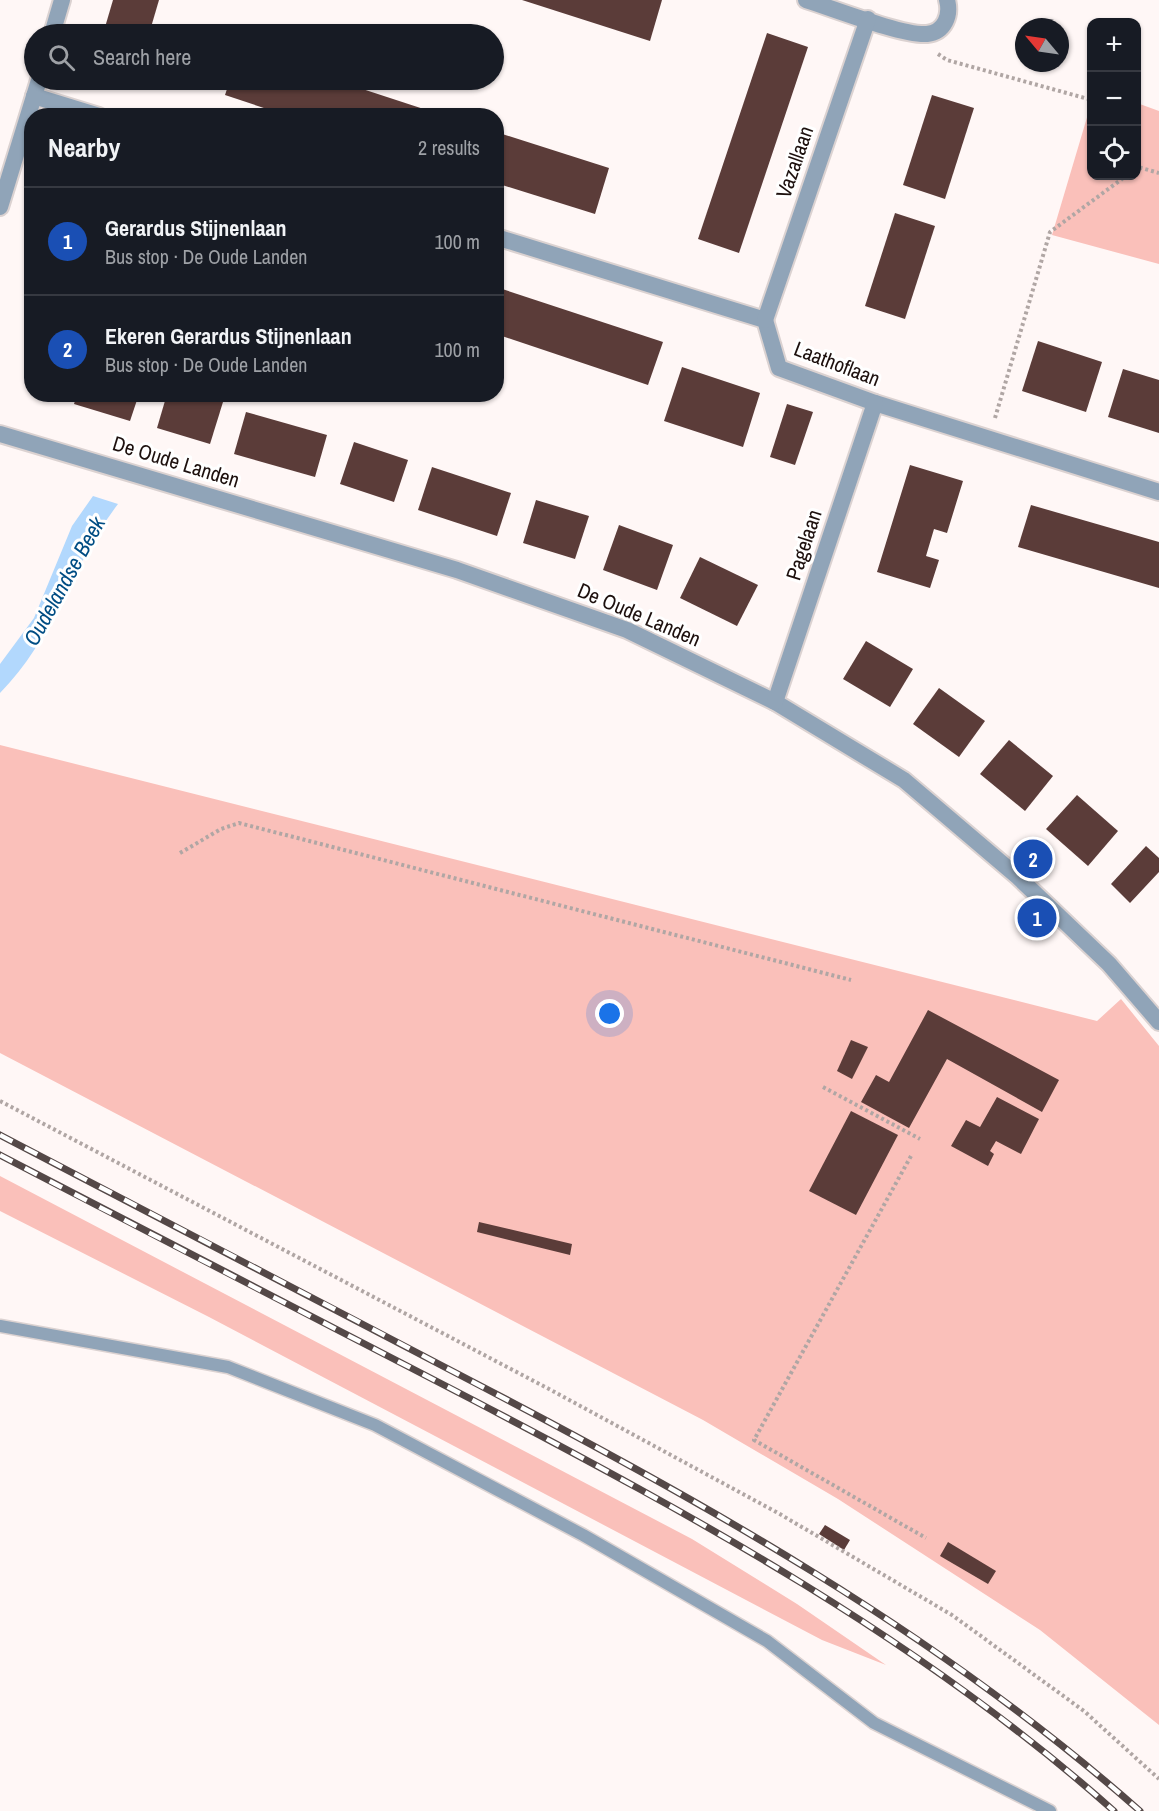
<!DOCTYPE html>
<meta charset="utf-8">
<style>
body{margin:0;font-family:"Archivo Narrow",sans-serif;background:#20242c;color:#f1f3f6}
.controls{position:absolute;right:18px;top:18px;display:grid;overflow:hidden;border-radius:12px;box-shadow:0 2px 4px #0004}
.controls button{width:54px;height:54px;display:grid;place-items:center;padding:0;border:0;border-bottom:2px solid #363941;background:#171b24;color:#f1f3f6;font:30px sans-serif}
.compass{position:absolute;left:1015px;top:18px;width:54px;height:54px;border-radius:50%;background:#171b24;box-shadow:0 2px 4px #0004;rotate:299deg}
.you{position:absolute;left:610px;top:1014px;width:21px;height:21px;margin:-15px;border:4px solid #fff;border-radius:50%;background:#1a73e8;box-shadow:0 0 0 9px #1a73e833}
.badge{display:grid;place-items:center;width:39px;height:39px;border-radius:50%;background:#db2777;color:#fff;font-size:20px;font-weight:700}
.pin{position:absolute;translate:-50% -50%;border:3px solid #fff;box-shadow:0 2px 6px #0006}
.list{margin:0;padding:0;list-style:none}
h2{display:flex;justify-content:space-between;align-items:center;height:78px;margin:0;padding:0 24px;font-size:26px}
h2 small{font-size:20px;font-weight:400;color:#9ea1a6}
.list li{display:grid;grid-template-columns:39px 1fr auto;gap:18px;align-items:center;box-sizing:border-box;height:108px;padding:0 24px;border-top:2px solid #363941}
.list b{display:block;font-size:22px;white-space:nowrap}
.list p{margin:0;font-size:20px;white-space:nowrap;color:#9ea1a6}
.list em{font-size:20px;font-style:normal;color:#9ea1a6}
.icon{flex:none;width:33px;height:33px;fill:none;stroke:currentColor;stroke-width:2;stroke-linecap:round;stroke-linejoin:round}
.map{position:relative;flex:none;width:1159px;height:1811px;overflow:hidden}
.search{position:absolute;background:#171b24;box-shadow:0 2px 4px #0004;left:24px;top:24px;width:480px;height:66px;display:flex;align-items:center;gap:15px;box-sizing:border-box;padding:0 21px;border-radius:33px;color:#9ea1a6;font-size:22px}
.panel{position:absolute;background:#171b24;box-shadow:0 2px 4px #0004;left:24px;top:108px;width:480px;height:294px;border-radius:24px}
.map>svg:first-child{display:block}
.green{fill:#fac0ba}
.water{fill:#b2d8fd}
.building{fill:#5b3c39}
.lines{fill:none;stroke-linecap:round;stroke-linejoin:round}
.service-casing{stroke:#dbd2d1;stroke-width:15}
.minor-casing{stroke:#dbd2d1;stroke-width:20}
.path{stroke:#b0a6a4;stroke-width:4;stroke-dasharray:3 3;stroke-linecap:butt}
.service{stroke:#90a4b8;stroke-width:12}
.minor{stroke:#90a4b8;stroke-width:16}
.rail-casing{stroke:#544847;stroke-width:7}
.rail{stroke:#fff;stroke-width:4.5;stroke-dasharray:14;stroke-linecap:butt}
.labels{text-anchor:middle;stroke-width:6;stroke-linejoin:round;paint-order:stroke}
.street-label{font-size:21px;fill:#1d100e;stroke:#fff}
.water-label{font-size:22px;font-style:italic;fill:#004d84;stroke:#fff}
</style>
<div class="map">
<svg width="1159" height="1811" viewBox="0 0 1159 1811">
<rect width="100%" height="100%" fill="#fff7f6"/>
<!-- green -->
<g class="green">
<polygon points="1137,103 1159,111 1159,264 1052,235 1091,104 1092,176 1136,176"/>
<polygon points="0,745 1097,1021 1121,999 1159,1046 1159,1725 1040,1630 838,1499 703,1420 0,1053"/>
<polygon points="0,1176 692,1539 797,1604 886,1665 822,1640 209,1317 0,1211"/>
</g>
<!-- water -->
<path class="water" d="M93 496 118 504C72 564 54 639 0 693V664L34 618 72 526Z"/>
<!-- building -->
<g class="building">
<polygon points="113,0 159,0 149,34 103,34"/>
<polygon points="522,0 662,0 650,41"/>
<polygon points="767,33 808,47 739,253 698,239"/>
<polygon points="230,80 335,80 445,116 288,116 225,95"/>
<polygon points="932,95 974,108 945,199 903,185"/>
<polygon points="496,132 609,168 595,214 496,183"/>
<polygon points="895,213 935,226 905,319 865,306"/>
<polygon points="496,287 663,342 648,385 496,334"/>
<polygon points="1038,341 1102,362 1086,412 1022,391"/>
<polygon points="682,367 760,393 743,447 664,421"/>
<polygon points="1123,369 1159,380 1159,433 1108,417"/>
<polygon points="77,394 139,394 130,421 74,404"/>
<polygon points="167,394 198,394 223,402 210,444 157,428"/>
<polygon points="787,404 813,412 795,465 770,457"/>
<polygon points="246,412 327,435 315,477 234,454"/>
<polygon points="354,442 408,460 394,502 340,484"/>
<polygon points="910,465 963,481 947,533 934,529 926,556 939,560 930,588 877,572"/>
<polygon points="432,467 511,493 497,536 418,510"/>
<polygon points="536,500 589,516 575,559 523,543"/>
<polygon points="1031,505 1159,542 1159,588 1018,547"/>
<polygon points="619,525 673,545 657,590 603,570"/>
<polygon points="700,557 758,585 737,626 680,598"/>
<polygon points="866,641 913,669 890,707 843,679"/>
<polygon points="939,688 985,721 959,757 913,724"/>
<polygon points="1009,740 1053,776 1025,811 980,774"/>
<polygon points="1077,795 1118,831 1088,866 1046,829"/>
<polygon points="1146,846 1159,858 1159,872 1130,903 1111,884"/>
<polygon points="928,1010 1059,1080 1042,1112 947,1059 909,1128 861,1102 876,1075 889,1082"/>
<polygon points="851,1040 868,1047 852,1079 837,1071"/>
<polygon points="997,1097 1039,1119 1021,1154 996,1141 990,1151 994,1154 988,1166 951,1146 966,1120 980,1127"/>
<polygon points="851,1111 898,1135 856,1215 809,1191"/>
<polygon points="479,1222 572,1244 570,1255 477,1232"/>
<polygon points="825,1525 850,1540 844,1550 819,1534"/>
<polygon points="948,1542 996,1571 988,1584 940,1556"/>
</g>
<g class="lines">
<!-- service casing -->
<g class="service-casing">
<polyline id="service" points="0,1326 228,1367 375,1425 583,1535 767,1641 874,1723 1050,1811"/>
</g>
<!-- minor casing -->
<g class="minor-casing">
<g id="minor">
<path d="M806 0C832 8 903 36 927 34 945 32 951 15 947 0"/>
<polyline points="52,34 62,0"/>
<polyline points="34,96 99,116"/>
<polyline points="0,207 39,80"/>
<polyline points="496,237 765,320 779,368 875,403 1159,492"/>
<polyline points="765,320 868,19"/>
<polyline points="0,434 457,570 627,630 775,702 904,780 1018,877 1109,964 1159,1022"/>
<polyline points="775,702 875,403"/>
</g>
</g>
<!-- path -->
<g class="path">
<polyline points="938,54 947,60 1092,100"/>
<polyline points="1136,163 1138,167 1159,173"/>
<polyline points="995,418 1050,232 1126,176"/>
<polyline points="180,853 221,829 239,823 851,980"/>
<polyline points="823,1087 920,1139"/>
<polyline points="0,1101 549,1389 778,1513 952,1615 1084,1711 1159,1779"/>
<polyline points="911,1156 754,1440 926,1538"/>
</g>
<!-- service -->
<use href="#service" class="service"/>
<!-- minor -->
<use href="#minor" class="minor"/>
<!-- rail casing -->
<g class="rail-casing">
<g id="rail">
<path d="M0 1135C152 1214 304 1293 456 1373 698 1499 935 1630 1140 1811"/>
<path d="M0 1155C156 1237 313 1317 469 1398 695 1516 922 1640 1114 1811"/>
</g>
</g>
<!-- rail -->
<use href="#rail" class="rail"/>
</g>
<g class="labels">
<!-- street labels -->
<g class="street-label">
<text transform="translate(795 162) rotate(-71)" y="7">Vazallaan</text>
<text transform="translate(837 364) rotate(21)" y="7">Laathoflaan</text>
<text transform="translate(176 462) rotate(17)" y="7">De Oude Landen</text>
<text transform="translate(804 545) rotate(-72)" y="7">Pagelaan</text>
<text transform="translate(639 615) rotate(23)" y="7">De Oude Landen</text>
</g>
<!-- water labels -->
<g class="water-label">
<text transform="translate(64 581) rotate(-61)" y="8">Oudelandse Beek</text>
</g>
</g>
</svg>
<div class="controls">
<button>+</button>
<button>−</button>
<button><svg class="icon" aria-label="locate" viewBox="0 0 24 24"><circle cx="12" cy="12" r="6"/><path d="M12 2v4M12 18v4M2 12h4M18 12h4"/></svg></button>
</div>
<svg class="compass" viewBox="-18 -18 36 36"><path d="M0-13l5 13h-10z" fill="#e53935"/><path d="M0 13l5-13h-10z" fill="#9ea1a6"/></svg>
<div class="you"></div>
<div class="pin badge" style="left:1037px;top:918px;background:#1a4fb4">1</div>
<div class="pin badge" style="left:1033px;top:859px;background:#1a4fb4">2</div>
<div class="search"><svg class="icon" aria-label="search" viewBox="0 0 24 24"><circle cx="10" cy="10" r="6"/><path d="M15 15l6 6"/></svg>Search here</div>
<section class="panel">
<h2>Nearby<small>2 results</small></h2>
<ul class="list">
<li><span class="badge" style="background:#1a4fb4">1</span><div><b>Gerardus Stijnenlaan</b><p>Bus stop · De Oude Landen</p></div><em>100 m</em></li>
<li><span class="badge" style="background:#1a4fb4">2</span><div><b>Ekeren Gerardus Stijnenlaan</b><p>Bus stop · De Oude Landen</p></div><em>100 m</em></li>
</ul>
</section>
</div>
